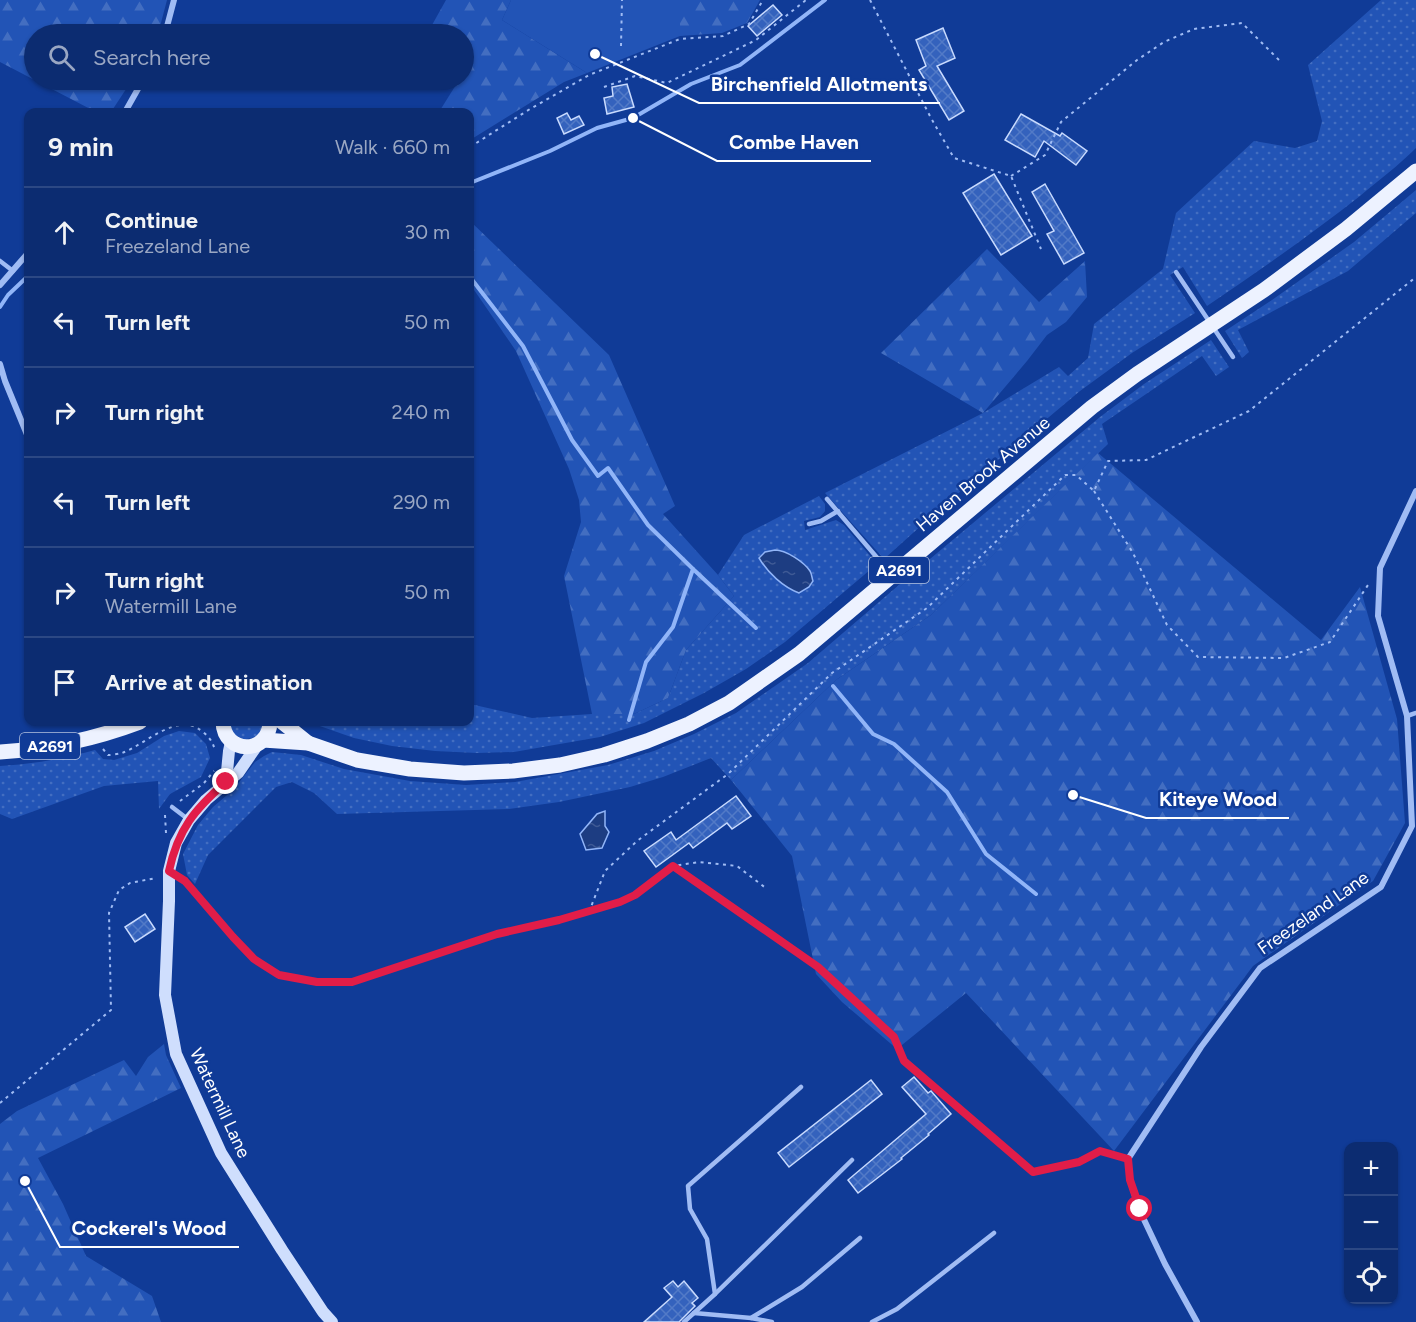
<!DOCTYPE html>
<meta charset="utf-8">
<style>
body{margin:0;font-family:Figtree,sans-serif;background:#153476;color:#f1f3f6}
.controls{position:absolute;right:18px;bottom:18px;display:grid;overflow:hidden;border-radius:12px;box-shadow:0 2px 4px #0004}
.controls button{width:54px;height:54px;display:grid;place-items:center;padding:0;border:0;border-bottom:2px solid #2c4884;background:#0c2c71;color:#f1f3f6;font:30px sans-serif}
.stop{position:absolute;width:18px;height:18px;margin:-14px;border:4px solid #e11d48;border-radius:50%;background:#fff}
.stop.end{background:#e11d48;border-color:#fff;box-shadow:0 2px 6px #0008}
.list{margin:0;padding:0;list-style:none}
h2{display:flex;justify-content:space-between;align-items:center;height:78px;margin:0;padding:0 24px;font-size:26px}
h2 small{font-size:20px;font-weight:400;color:#9aa7c3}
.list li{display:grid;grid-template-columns:39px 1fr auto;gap:18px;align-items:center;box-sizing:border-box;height:90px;padding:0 24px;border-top:2px solid #2c4884}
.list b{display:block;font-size:22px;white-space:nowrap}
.list p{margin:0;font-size:20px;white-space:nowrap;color:#9aa7c3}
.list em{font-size:20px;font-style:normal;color:#9aa7c3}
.icon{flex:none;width:33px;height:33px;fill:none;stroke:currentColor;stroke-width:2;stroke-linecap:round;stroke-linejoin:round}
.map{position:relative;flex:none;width:1416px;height:1322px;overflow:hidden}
.search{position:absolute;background:#0c2c71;box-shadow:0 2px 4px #0004;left:24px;top:24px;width:450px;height:66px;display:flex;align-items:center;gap:15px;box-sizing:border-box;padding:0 21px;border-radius:33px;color:#9aa7c3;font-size:22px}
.panel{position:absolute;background:#0c2c71;box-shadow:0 2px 4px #0004;left:24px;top:108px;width:450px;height:618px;border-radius:12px}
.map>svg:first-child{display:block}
.grass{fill:url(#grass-dots)}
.forest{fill:url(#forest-firs)}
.garden{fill:#2254b6}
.water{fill:url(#water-ripples);stroke:#91b5f8;stroke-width:1.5}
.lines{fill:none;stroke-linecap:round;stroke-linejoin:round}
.stream{stroke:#91b5f8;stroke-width:4}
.building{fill:url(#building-cross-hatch);stroke:#c8dafe;stroke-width:1.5}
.path{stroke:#a0bcf4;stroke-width:2;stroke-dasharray:3 4.5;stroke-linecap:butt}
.lane{stroke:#a0bcf4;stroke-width:4.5}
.street{stroke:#a0bcf4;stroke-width:6}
.secondary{stroke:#cfdefd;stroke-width:12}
.primary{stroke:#edf2ff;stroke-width:15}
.route{stroke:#e11d48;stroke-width:8}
.labels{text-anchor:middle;stroke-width:5;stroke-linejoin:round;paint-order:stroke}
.shield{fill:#103b97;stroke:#b7c4e0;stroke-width:1.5}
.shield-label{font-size:16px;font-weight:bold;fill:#fff}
.street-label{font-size:18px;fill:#fff;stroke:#103b97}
.leader{fill:none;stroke:#fff;stroke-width:2}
.callout-dot{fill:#fff;stroke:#103b97;stroke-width:2}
.callout-label{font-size:20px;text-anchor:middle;font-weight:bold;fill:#fff;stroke:#103b97;stroke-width:5;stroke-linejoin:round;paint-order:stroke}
</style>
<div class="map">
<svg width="1416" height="1322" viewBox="0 0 1416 1322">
<defs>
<pattern id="grass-dots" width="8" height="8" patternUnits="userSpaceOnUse" patternTransform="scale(1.5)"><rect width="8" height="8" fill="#2254b6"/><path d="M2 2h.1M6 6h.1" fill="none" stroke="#436ec1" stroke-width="1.8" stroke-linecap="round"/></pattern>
<pattern id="forest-firs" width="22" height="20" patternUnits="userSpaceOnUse" patternTransform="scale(1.5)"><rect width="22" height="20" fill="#2254b6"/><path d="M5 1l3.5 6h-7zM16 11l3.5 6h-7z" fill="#436ec1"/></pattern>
<pattern id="water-ripples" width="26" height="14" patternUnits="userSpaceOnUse" patternTransform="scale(1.5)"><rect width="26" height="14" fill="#1d3d82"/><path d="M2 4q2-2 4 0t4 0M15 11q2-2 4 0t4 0" fill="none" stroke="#3f5a95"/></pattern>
<pattern id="building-cross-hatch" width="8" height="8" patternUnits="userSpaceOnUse" patternTransform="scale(1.5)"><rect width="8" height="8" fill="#3462bd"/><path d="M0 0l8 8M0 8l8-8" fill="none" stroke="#527ac7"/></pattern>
</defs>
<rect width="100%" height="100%" fill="#103b97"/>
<!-- grass -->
<g class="grass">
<path d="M1381 0H1416V148C1398 166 1379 180 1360 196 1310 235 1259 271 1207 306L1183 267 1170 275 1195 313 1132 353 1080 391 942 507 884 559 825 493 983 413 1059 367 1068 376 1088 358 1094 324 1163 269 1176 213 1254 141 1295 148 1317 141 1322 121 1308 65Z"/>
<polygon points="1416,190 1416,213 1348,271 1238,330 1249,352 1242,358 1225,331 1272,300 1354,242"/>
<polygon points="1211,340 1229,367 1216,376 1202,356 1102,424 1108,444 931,615 836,680 731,780 711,758 663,777 630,787 559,802 509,809 337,814 314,793 292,782 276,787 208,855 195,884 187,875 183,854 198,825 213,807 233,790 255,762 264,756 272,752 301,755 344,769 410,781 466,785 515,782 608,765 654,751 694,734 736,713 808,663 900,584 1100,417 1144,384"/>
<polygon points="819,496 825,504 825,511 820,517 804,521 805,530 836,520 844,525 877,564 785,642 746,669 704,693 644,723 600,737 514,752 477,753 435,751 392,746 354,738 317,725 312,722 470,722 470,704 532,718 592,714 634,714 668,698 686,650 734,596 718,575 744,535"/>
<polygon points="229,722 264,722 264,728 258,737 241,740 231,733"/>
<path d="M179 731 195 733 206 744 210 758 201 777 170 794 159 809 158 781 104 786 12 819 0 814V766C32 764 64 759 95 750L103 759 114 760 137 753 164 736Z"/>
</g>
<!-- forest -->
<g class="forest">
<polygon points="0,0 167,0 158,34 34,34 34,80 132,80 111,112 96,112 0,62"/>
<polygon points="446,0 511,0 502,20 587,73 564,82 470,140 470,112 439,112 459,80 464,80 464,34 427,34"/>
<polygon points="680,0 760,0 747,23 722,33 680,36"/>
<polygon points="470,221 609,355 675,506 663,514 718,575 734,596 686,650 668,698 634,714 592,714 564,576 581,522 579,500 569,469 516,351 470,284"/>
<polygon points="987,249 1039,302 1085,261 1087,297 1066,322 1047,335 1027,361 983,413 881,353"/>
<polygon points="1098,453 1321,640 1360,587 1397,719 1405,823 1373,881 1253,966 1114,1151 966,993 897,1049 842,1002 816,974 792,856 731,780 836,680 931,615"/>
<polygon points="164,1044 166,1055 181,1088 38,1158 63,1204 86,1256 152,1296 161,1322 0,1322 0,1124 17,1111 124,1060 136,1076 148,1057"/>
</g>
<!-- garden -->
<polygon class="garden" points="511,0 680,0 680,36 587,73 502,20"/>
<!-- water -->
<g class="water">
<path d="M775 550C786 550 804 562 810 571 812 574 812 579 813 581L809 587 799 593C783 587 768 573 759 558L765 552Z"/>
<polygon points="605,811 605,826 609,832 602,848 586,850 580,834 597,814"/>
</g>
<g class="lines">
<!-- stream -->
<g class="stream">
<polyline points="470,183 550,151 597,128 633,118 691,84 740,65 825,0"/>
<polyline points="470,277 523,346 572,440 598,476 608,468 648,525 693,569 673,627 646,662 629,720"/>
<polyline points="0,307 8,295 28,276"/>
<polyline points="693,569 756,628"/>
<polyline points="833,686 873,734 894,744 947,792 986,854 1036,894"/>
</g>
</g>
<!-- building -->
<g class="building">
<polygon points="773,5 782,15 757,36 748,26"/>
<polygon points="943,28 955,58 937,66 964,111 949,120 919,70 926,66 916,40"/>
<polygon points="627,84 634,107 607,114 604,98 613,96 612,87"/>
<polygon points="567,113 571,120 579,116 584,125 564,134 557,118"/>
<polygon points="1021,114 1060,136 1062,133 1087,151 1076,165 1044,141 1035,157 1005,140"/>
<polygon points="994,174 1032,236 1001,255 963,193"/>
<polygon points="1045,184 1084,253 1064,264 1047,234 1054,231 1032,192"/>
<polygon points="736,796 751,816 732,829 727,823 693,848 689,843 656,867 644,851 671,832 676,840"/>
<polygon points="145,914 155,929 135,942 125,927"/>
<polygon points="914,1077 928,1093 931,1091 951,1114 928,1134 929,1135 901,1158 902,1159 858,1193 848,1180 926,1114 902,1087"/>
<polygon points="871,1080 882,1094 789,1167 778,1153"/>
<polygon points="673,1281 678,1287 684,1281 698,1298 692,1303 695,1306 679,1322 644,1322 672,1297 664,1288"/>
</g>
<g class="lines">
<!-- path -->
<g class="path">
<polyline points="870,0 931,118 954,158 1011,176 1041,249"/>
<polyline points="621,46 622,0"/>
<polyline points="604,87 635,76 667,83 756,40 806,0"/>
<polyline points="470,147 530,109 589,75 680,39 723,36 749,24 763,0"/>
<polyline points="1011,176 1045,155 1061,122 1137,60 1164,42 1194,29 1242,23 1280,61"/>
<polyline points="1094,491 1133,553 1167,625 1198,657 1284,658 1330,642 1368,585"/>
<path d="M103 749 108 755C112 755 118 754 122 753 145 745 178 710 203 732 210 738 213 742 215 751"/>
<polyline points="180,801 204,783 214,771"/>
<polyline points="166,833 165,815 167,813"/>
<polyline points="673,867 818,967 894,1037 904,1061 1033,1172 1079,1162 1100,1151 1120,1156"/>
<polyline points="181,878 185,881 233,937 254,959 278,975 317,983 352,982 497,934 559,920 620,902 635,895 673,866 699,862 737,866 767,889"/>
<polyline points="589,912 605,871 637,841 728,774 832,673 927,608 1065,475 1076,475 1094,491 1108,461 1146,460 1249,411 1416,277"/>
<polyline points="0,1103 111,1010 109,913 119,890 130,883 156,878"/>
</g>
<!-- lane -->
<g class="lane">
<polyline points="0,261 13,271"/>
<polyline points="1176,272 1233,357"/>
<polyline points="827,499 891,574"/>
<polyline points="809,524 821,521 838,511"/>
<polyline points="1407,716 1416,713"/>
<polyline points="172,807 189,820"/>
<polyline points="715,1294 852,1160"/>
<polyline points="694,1313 751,1318 802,1287 860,1238"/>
<polyline points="751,1318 772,1322"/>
<polyline points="684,1322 715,1294 707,1239 690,1209 688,1186 801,1087"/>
<polyline points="872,1322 897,1309 994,1233"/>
</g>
<!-- street -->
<g class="street">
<polyline points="165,34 174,0"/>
<polyline points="125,112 143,80"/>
<polyline points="0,285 28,253"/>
<polyline points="0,364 5,381 28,437"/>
<polyline points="1197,1322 1165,1264 1139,1209 1130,1180 1128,1159 1201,1047 1260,968 1381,887 1412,826 1407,716 1378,616 1380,568 1416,491"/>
</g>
<!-- secondary -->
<g class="secondary">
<polyline points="258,744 238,773 206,800 189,820 176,843 169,871 169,901 165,995 176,1054 221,1153 282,1250 323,1312 332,1322"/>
<polyline points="226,782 229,751 231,742"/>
</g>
<!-- primary -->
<g class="primary">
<path d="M223 722C224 755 269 755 270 722"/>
<polyline points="282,722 308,743"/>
<polyline points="263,740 308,743 357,760 410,769 464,773 513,771 560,765 604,755 647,741 689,724 729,703 799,654 1092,407 1137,374 1264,290 1346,229 1416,171"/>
<path d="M0 752C48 749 95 739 140 722"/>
</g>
</g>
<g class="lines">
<!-- route -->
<path class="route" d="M226 782C195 809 178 829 169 871L185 881 233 937 254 959 279 975 317 982H352L497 934 559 920 620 902 635 895 673 866 818 967 894 1037 904 1061 1033 1172 1079 1162 1100 1151 1128 1159 1130 1180 1140 1209"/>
</g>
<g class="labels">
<!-- shield labels -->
<g class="shield">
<rect x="869" y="557" width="60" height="26" rx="4.5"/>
<rect x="20" y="733" width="60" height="26" rx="4.5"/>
</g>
<g class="shield-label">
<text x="899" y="576">A2691</text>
<text x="50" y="752">A2691</text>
</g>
<!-- street labels -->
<g class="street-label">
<text transform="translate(983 474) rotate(-40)" y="6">Haven Brook Avenue</text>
<text transform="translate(1313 913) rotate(-35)" y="6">Freezeland Lane</text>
<text transform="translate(220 1103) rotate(65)" y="6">Watermill Lane</text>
</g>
</g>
<!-- callouts -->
<path class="leader" d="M595 54L699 103H940M633 118L717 161H871M1073 795L1146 818H1289M25 1181L60 1247H239"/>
<g class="callout-dot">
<circle cx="595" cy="54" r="6"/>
<circle cx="633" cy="118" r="6"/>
<circle cx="1073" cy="795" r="6"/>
<circle cx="25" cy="1181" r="6"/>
</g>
<g class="callout-label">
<text x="819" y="91">Birchenfield Allotments</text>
<text x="794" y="149">Combe Haven</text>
<text x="1218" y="806">Kiteye Wood</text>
<text x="149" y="1235">Cockerel's Wood</text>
</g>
</svg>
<div class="controls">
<button>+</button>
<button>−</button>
<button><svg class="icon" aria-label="locate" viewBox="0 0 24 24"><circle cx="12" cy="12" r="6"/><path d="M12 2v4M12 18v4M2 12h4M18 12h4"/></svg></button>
</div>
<div class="stop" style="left:1140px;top:1209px"></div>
<div class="stop end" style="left:226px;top:782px"></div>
<div class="search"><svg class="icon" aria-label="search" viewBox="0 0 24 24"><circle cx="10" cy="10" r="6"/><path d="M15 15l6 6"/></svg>Search here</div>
<section class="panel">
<h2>9 min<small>Walk · 660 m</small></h2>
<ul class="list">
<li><svg class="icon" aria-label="ahead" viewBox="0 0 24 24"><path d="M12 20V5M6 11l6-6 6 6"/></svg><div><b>Continue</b><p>Freezeland Lane</p></div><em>30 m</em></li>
<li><svg class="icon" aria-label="left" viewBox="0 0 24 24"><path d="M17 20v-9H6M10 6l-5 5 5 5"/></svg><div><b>Turn left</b></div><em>50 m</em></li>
<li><svg class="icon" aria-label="right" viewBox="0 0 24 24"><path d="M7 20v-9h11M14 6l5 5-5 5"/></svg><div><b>Turn right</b></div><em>240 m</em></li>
<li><svg class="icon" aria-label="left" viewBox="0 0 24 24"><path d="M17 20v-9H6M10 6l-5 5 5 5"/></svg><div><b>Turn left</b></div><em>290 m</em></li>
<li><svg class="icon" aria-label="right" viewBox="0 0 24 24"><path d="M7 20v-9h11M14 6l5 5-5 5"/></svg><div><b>Turn right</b><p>Watermill Lane</p></div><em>50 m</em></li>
<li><svg class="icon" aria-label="arrive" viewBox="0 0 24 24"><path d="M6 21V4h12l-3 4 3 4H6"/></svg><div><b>Arrive at destination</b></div></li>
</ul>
</section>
</div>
